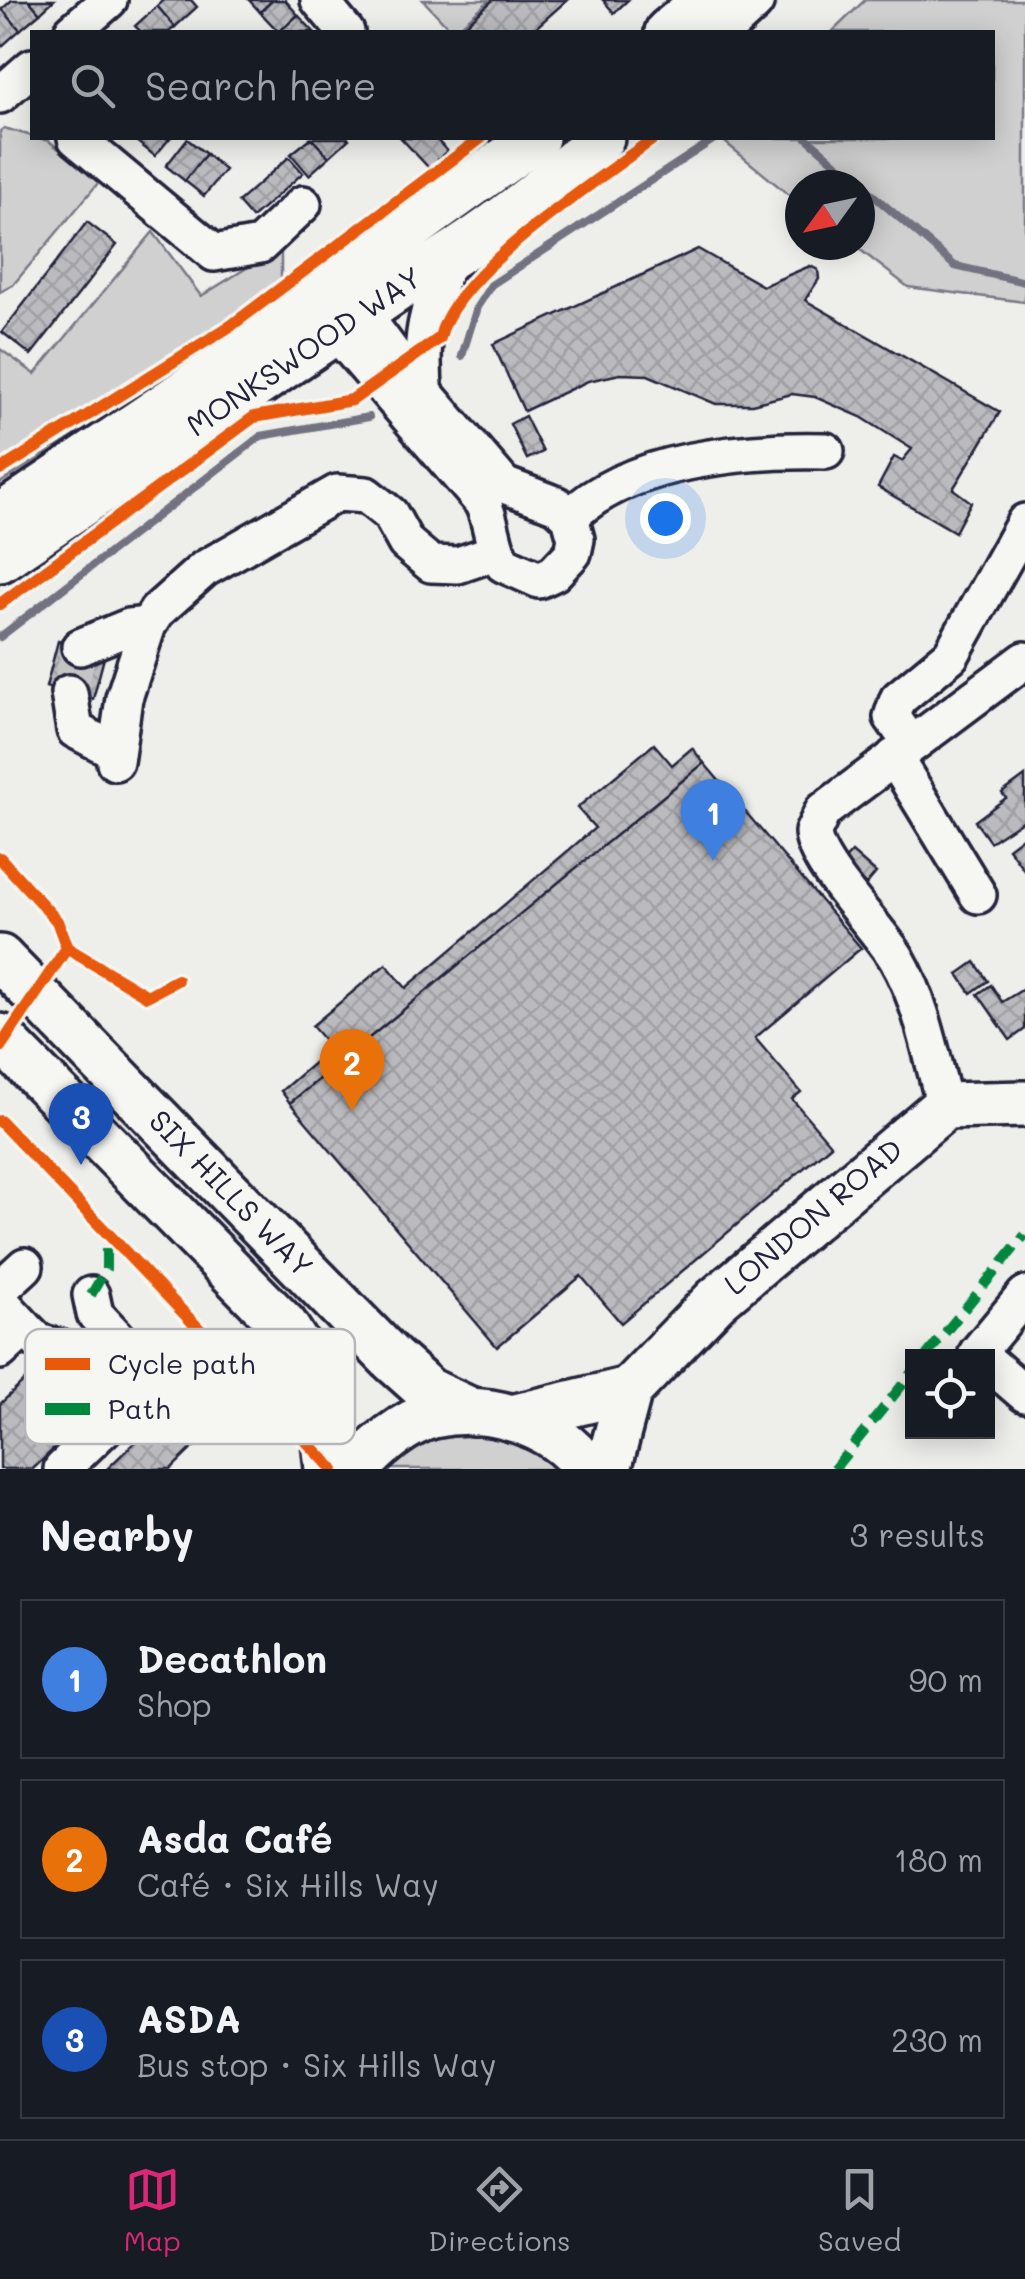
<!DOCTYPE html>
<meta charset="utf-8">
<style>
body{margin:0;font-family:Mali,sans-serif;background:#242831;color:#f1f3f6}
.controls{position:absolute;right:30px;bottom:30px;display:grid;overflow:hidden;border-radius:0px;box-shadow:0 5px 25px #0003}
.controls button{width:90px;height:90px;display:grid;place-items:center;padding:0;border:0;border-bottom:2px solid #363941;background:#171b24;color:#f1f3f6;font:50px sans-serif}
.compass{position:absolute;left:785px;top:170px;width:90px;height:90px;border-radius:50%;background:#171b24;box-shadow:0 5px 25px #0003;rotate:237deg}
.you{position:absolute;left:665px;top:518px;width:35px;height:35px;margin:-25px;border:8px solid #fff;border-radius:50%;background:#1a73e8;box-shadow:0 0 0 15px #1a73e833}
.badge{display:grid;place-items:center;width:65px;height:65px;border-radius:50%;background:#db2777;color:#fff;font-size:32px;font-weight:700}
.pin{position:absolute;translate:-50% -82px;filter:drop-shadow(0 2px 5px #0008)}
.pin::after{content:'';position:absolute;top:52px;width:35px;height:30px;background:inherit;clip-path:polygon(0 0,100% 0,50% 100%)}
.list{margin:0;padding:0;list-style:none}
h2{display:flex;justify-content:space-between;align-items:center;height:130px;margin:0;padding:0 40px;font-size:42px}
h2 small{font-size:32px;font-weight:400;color:#9ea1a6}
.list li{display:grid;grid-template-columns:65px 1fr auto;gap:30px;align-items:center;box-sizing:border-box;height:160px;margin:0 20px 20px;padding:0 20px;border:2px solid #363941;border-radius:0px}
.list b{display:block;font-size:38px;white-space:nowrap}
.list p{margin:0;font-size:32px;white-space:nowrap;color:#9ea1a6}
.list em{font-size:32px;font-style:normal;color:#9ea1a6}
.icon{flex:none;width:55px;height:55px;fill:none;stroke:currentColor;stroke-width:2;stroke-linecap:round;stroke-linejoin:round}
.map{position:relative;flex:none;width:1025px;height:1469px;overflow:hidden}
.search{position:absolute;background:#171b24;box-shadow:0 5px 25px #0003;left:30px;right:30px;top:30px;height:110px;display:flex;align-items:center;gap:25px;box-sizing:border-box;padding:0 35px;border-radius:0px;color:#9ea1a6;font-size:38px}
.sheet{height:670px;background:#171b24}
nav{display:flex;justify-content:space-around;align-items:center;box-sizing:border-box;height:140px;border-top:2px solid #363941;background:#171b24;font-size:28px;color:#9ea1a6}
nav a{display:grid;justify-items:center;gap:5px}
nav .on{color:#db2777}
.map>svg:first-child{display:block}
.grass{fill:#d0d0d1;stroke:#797986;stroke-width:2.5}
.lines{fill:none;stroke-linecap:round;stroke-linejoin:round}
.stream{stroke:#727281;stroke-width:8}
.building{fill:url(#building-cross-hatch);stroke:#22223b;stroke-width:2.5}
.minor-tunnel{stroke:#c5c5c8;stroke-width:35;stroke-dasharray:35 18;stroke-linecap:butt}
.minor-casing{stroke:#22223b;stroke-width:42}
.major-casing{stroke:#22223b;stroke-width:52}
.minor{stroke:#f6f6f2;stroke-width:35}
.major{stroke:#f6f6f2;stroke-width:45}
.quiet{stroke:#00873e;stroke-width:10;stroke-dasharray:20 10;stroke-linecap:butt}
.cycleway-casing{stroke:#f6f6f2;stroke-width:19}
.cycleway{stroke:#e8590c;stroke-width:12}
.labels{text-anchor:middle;stroke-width:8;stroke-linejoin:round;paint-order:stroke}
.street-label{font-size:30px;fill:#22223b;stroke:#f6f6f2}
.key{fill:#f6f6f2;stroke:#b6b6bb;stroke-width:2.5}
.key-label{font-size:28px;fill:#22223b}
</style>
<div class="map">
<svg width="1025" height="1469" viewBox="0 0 1025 1469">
<defs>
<pattern id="building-cross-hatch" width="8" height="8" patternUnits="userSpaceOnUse" patternTransform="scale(2.5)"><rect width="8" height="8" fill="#bbbbbf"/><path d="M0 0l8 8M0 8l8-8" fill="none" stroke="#a0a0a5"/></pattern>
</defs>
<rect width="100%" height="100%" fill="#eeeeeb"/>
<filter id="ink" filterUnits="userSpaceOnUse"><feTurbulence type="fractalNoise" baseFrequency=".01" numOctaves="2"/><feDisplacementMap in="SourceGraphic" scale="20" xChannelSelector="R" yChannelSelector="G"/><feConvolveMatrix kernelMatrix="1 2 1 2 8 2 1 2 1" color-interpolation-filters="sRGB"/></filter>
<g filter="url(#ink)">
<!-- grass -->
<g class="grass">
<polygon points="423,0 490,0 453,32"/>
<polygon points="865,0 1025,0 1025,302 908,287 854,245 860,245 860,185 800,185 800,204 720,138 992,138 992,32 832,32"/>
<polygon points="4,128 49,141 99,182 13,285 0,292 0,131"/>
<polygon points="153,232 201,296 281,247 281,284 0,465 0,349 35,374"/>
<polygon points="140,406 0,504 0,483 117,409"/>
<polygon points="508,1428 565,1469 383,1469 436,1433"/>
</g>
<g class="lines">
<!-- stream -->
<g class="stream">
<polyline points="807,138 955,266 1025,282"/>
<polyline points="462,356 477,307 491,285 716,138"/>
<polyline points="0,637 261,436 369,417"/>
</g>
</g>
<!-- building -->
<g class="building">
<polygon points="12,0 29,0 40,13 20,30 2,9"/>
<polygon points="29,0 54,0 40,13"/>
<polygon points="163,0 191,0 197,7 175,27 157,6"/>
<polygon points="249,0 273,0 260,12"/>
<polygon points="273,0 285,0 298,15 279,32 260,12"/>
<polygon points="493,0 567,0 531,32 457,32"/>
<polygon points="603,0 628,0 614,13"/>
<polygon points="157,6 175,27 169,32 141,32 135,26"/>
<polygon points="2,9 20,30 0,48 0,11"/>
<polygon points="298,15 314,32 279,32"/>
<polygon points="139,138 170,138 155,156 136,141"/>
<polygon points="311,138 348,138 349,139 329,157"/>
<polygon points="311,138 329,157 309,175 291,154"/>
<polygon points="401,138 435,138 447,151 429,168"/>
<polygon points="187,139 206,154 185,181 166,166"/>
<polygon points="206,154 225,170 204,196 185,181"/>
<polygon points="289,157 303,173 252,218 238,202"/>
<polygon points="87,222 117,245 31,355 2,332"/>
<polygon points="698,249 763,286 810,266 818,270 819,279 805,300 1000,412 953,489 971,502 955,532 878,487 894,457 902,461 912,449 861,417 815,397 792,394 752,404 716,404 648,375 620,374 588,381 524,411 493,344"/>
<polygon points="525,416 543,452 527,459 510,424"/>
<polygon points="58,641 105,654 93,699 46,687"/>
<polygon points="654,744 672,765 692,748 704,763 290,1103 281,1091 331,1048 312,1026 386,964 406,988 595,828 577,808"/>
<polygon points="704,763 861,948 755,1038 801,1092 792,1099 831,1145 621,1323 581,1276 497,1347 290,1103"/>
<polygon points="1025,776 1025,819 990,842 975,821 1006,798 1002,793"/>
<polygon points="1025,835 1025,871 1008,848"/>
<polygon points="852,852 876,873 866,885 842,863"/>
<polygon points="975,962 988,981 971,993 958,974"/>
<polygon points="991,985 1002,1002 1025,988 1025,1029 1010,1040 978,994"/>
<polygon points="51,1356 99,1406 33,1469 0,1469 0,1404"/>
<polygon points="173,1405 204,1437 171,1469 107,1469"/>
</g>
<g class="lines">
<!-- minor-tunnel -->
<polyline class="minor-tunnel" points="69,693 80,647"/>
<!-- minor casing -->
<g class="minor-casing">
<g id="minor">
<polyline points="319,0 346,32"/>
<polyline points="72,32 109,0"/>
<polyline points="0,95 32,67"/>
<polyline points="76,138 214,253 260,245 303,204"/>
<path d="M325 290 362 313 403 368 504 485 557 505 570 517 576 539 573 553 554 573 539 580 503 564C491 544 493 523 482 502L336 332Z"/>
<path d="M425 396C419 343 426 304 451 257"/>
<path d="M570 517C628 459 746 449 826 451"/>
<polyline points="80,647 129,627 148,625"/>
<polyline points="69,693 75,730 113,750"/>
<polyline points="911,744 892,717 898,699 951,655 1025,522"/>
<polyline points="894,757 978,895"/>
<polyline points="115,762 124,698 148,625 157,611 204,569 337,493 366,495 390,514 406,543 431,564 458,565 496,552"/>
<path d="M945 1106C932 1059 922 1002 897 959 878 927 813 863 813 832L823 811 1025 660"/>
<polyline points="0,1289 25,1266"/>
<polyline points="0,1301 25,1328"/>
<polyline points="0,1351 25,1328 39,1342 60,1348 120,1414"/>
<polyline points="981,1356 977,1353 1025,1295"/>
<polyline points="988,1362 1025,1394"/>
<polyline points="62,1469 156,1379 95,1314 91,1295"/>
</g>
</g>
<!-- major casing -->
<g class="major-casing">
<g id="major">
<polyline points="668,32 706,0"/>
<polyline points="716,32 751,0"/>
<polyline points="0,517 283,326 325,290 536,138"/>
<path id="s1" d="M0 559 410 280C480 241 542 192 601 138"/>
<path id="s2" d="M0 958 391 1358 428 1391 473 1412"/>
<polyline points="0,1037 284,1325 307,1362 321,1403 328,1469"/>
<polyline points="512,1418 629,1390"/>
<path d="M357 1469C375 1448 405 1422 433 1415 488 1403 554 1422 587 1469"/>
<path id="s3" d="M608 1469 629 1390 716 1300 945 1106 1025 1104"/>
</g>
</g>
<!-- minor -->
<use href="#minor" class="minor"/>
<!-- major -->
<use href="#major" class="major"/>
<!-- quiet -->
<g class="quiet">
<polyline points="91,1295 106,1269 106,1232"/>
<polyline points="926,1356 1025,1235"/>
<polyline points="834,1469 912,1373"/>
</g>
<!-- cycleway casing -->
<g class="cycleway-casing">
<g id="cycleway">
<polyline points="0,470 232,325 481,138"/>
<path d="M0 604 254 417 352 400 440 338C452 273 599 180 654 138"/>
<polyline points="0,858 57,921 67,948 0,1047"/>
<polyline points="67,948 147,996 177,980"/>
<polyline points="0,1121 333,1469"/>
</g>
</g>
<!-- cycleway -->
<use href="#cycleway" class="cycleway"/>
</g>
</g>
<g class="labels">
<!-- street labels -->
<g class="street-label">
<text dy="10" stroke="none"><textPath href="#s1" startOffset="368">MONKSWOOD WAY</textPath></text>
<text dy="10" stroke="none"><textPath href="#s2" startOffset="330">SIX HILLS WAY</textPath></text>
<text dy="10" stroke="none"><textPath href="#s3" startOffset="335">LONDON ROAD</textPath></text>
</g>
</g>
<!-- legend -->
<rect x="25" y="1329" width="330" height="115" rx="15" class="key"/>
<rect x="45" y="1358" width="45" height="12" fill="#e8590c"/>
<rect x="45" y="1403" width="45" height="12" fill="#00873e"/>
<g class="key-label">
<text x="108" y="1374">Cycle path</text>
<text x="108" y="1419">Path</text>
</g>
</svg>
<div class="controls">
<button><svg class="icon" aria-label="locate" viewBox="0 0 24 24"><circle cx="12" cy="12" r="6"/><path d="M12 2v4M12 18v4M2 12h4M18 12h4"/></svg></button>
</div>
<svg class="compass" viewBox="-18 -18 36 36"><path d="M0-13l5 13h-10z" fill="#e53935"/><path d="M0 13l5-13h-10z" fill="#9ea1a6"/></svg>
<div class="you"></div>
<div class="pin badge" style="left:713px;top:861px;background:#3f7fe0">1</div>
<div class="pin badge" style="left:352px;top:1111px;background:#e8710a">2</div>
<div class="pin badge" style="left:81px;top:1165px;background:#1a4fb4">3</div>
<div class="search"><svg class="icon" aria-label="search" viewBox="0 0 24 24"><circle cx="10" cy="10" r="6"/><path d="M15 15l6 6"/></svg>Search here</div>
</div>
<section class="sheet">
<h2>Nearby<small>3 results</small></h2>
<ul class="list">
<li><span class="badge" style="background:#3f7fe0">1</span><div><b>Decathlon</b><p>Shop</p></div><em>90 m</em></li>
<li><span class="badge" style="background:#e8710a">2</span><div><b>Asda Café</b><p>Café · Six Hills Way</p></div><em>180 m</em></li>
<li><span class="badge" style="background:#1a4fb4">3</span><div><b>ASDA</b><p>Bus stop · Six Hills Way</p></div><em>230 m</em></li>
</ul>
</section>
<nav>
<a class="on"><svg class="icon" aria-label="map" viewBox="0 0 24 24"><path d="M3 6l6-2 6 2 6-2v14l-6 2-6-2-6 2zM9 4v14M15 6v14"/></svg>Map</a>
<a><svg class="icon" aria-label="directions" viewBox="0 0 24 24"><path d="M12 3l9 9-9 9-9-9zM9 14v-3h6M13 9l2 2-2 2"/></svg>Directions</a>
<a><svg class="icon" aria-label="saved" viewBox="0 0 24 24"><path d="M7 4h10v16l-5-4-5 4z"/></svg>Saved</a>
</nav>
